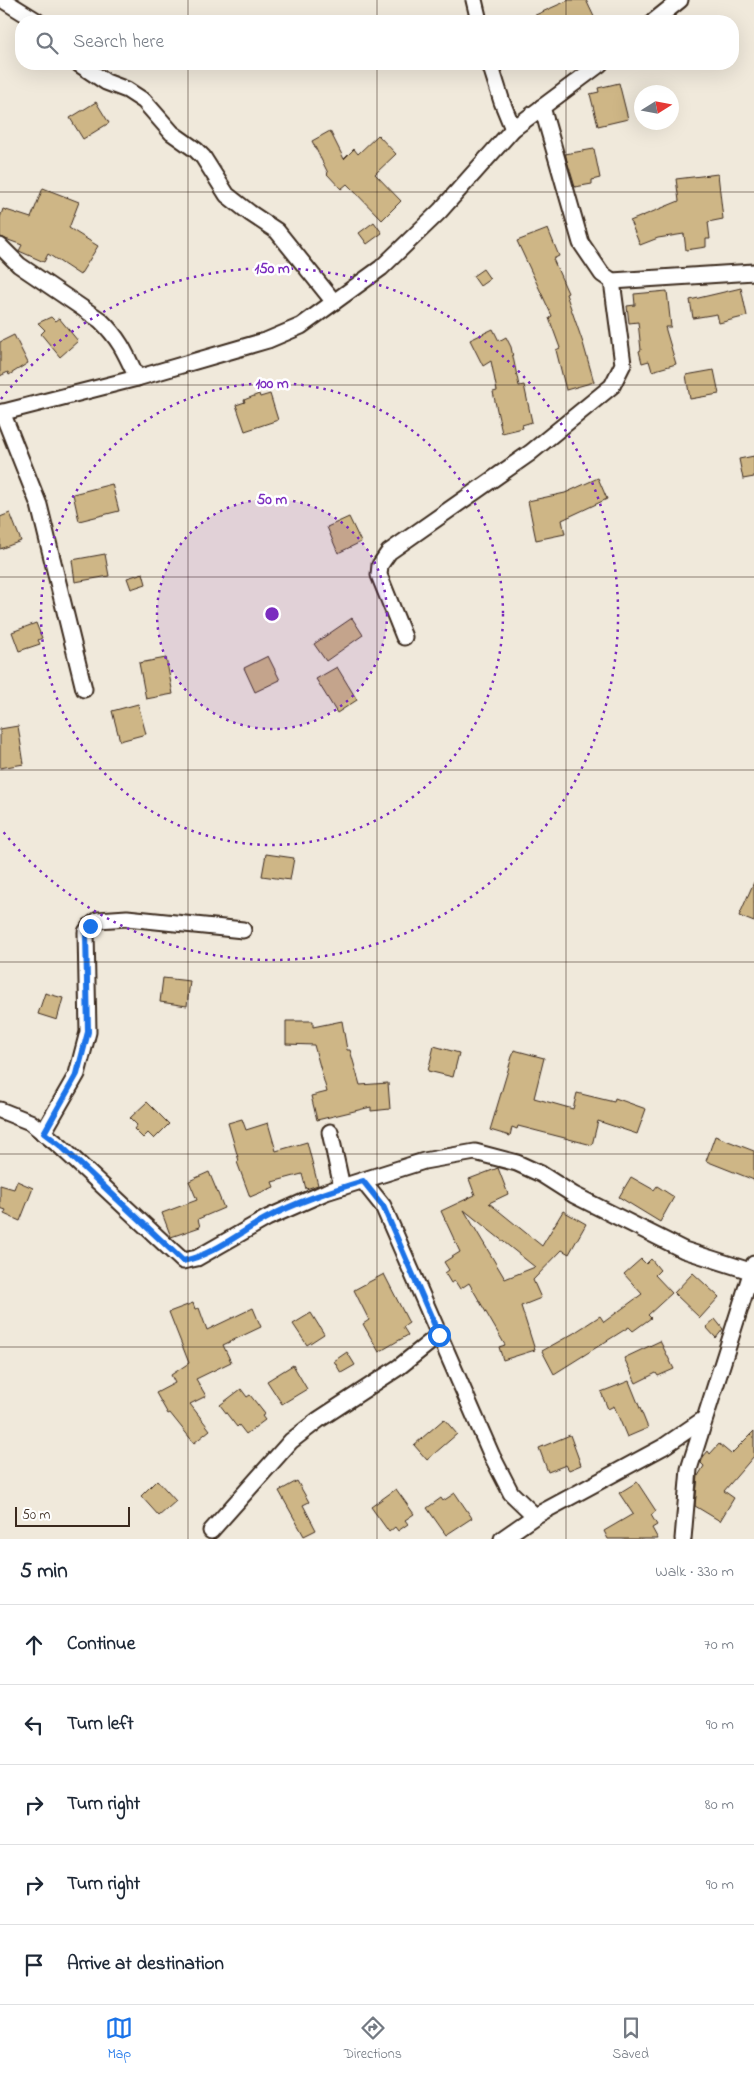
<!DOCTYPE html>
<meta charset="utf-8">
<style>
body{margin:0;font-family:"Indie Flower",sans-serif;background:#f2f2f3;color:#1f2937}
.compass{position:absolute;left:634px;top:85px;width:45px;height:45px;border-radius:50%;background:#fff;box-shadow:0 5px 20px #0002;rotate:79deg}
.scale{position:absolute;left:15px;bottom:12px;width:115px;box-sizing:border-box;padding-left:5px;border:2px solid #3b2a1e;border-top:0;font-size:14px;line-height:18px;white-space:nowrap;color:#3b2a1e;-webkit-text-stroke:4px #fff;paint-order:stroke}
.stop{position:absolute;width:15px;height:15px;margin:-11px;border:4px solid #1a73e8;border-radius:50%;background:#fff}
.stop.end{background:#1a73e8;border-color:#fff;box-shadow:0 1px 5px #0008}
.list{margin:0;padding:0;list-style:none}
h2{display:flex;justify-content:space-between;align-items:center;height:65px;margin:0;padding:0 20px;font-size:21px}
h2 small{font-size:16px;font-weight:400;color:#747a83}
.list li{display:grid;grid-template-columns:32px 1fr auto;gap:15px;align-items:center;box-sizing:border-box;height:80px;padding:0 20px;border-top:1px solid #e0e1e3}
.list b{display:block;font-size:19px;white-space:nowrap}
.list em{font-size:16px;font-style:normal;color:#747a83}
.icon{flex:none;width:28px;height:28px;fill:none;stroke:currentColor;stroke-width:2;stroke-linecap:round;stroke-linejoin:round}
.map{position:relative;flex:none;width:754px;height:1539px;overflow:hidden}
.search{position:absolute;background:#fff;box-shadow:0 5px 20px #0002;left:15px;right:15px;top:15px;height:55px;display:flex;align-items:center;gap:12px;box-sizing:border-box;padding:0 18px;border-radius:20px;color:#747a83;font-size:19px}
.sheet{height:465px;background:#fff}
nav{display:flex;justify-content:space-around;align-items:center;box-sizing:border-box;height:70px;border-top:1px solid #e0e1e3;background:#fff;font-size:14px;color:#747a83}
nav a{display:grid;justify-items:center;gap:2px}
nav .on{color:#1a73e8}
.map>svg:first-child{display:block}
.building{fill:#ceb686;stroke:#3b2a1e;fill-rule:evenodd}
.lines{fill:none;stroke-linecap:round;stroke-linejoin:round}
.minor-casing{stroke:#3b2a1e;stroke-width:19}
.minor{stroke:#fff;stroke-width:15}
.route{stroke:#1a73e8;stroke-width:6}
.grid{fill:none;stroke:#3b2a1e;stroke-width:1;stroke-opacity:0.55}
.ring{fill:none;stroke:#7b2cbf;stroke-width:2.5;stroke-dasharray:2.5 5}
.centre{fill:#7b2cbf;stroke:#fff;stroke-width:2.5}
.ring-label{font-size:15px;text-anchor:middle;font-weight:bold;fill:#7b2cbf;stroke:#fff;stroke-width:5;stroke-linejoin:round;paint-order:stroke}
</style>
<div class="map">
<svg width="754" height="1539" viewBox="0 0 754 1539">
<rect width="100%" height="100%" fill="#f0e9db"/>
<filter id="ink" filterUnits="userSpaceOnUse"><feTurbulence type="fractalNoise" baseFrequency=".02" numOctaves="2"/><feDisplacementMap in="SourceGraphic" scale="10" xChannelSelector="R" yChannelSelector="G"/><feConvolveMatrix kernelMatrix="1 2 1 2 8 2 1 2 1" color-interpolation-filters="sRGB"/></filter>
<g filter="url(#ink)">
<!-- building -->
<g class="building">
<polygon points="569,0 586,0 596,21 522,21"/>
<polygon points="619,83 628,119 598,126 590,94 599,92 598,88"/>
<polygon points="96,102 109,123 83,139 70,118"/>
<polygon points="330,131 344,159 354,149 358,154 378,135 396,154 375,174 401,201 382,220 347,184 341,189 327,174 328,173 312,141"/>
<polygon points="594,149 600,178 592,180 592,184 575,187 565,154"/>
<polygon points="718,174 723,219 708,222 710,239 706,239 706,247 686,250 684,234 658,238 640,245 630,221 679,201 676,179"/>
<polygon points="43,188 79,202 69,228 98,246 80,275 48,254 44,262 19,251 22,245 0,237 0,218 3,209 31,218"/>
<polygon points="374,222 382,233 367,244 359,233"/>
<polygon points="548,229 559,256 553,259 568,293 566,294 583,343 594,382 566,390 556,350 560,348 549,318 552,316 517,241"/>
<polygon points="483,269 490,279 480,286 473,276"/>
<polygon points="741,288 747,316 719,323 717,314 693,318 690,300"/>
<polygon points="667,291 671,327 665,327 676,364 652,371 649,361 642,363 639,351 641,350 638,322 629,323 627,306 635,305 634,294"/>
<polygon points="51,317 55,321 59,318 78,341 60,357 41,334 45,330 38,323"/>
<polygon points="493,329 499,341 506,337 511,347 519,386 524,385 532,422 522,425 523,428 502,433 493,392 497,391 491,361 483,366 470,340"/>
<polygon points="14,335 28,363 9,375 8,372 0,376 0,342"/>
<polygon points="714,370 719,394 690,399 686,375"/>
<polygon points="259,394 260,397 270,394 278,420 245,431 236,405 245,402 244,400"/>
<polygon points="754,456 754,477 743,479 739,459"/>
<polygon points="598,478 607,499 562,520 565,534 536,540 528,501 565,493"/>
<polygon points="112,484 119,511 79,521 73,494"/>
<polygon points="10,513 21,541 0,549 0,517"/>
<polygon points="349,517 361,542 338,553 327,527"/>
<polygon points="105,554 109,576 75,582 72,560"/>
<polygon points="143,573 146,584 131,589 127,578"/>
<polygon points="352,618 363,635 326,661 314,644"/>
<polygon points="36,623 42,638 38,640 40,644 19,651 12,632"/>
<polygon points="268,656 280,680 255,692 244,668"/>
<polygon points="166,658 173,694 146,699 139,663"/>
<polygon points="337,667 357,700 337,713 316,679"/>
<polygon points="138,704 146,734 120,741 112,711"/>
<polygon points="18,726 24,764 0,768 0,729"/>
<polygon points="266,854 294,858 290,880 262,876"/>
<polygon points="754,882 754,922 739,916"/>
<polygon points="163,978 190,981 187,1006 160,1002"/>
<polygon points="45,993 63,998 57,1020 38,1014"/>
<polygon points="286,1021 313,1021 313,1027 342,1021 347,1050 350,1050 360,1085 388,1083 390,1109 371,1111 371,1107 317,1120 311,1096 327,1092 314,1045 286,1044"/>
<polygon points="434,1046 459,1053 453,1077 428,1071"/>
<polygon points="514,1050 544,1058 534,1098 573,1109 577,1093 614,1102 615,1098 646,1109 637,1134 598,1121 592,1145 518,1126 517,1129 512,1127 510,1136 490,1130"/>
<polygon points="147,1102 169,1124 154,1139 148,1133 143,1138 134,1129 137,1125 130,1118"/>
<polygon points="242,1119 246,1130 268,1123 276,1151 307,1142 318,1185 306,1189 302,1174 272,1182 274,1187 250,1197 237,1162 239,1161 228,1123"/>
<polygon points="715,1136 754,1151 754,1180 706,1161"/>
<path d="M498 1168 508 1194 489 1203 542 1246 563 1211 586 1224 569 1254 562 1250 533 1280 541 1298 521 1306 535 1350 503 1360 499 1347 505 1345 469 1283 460 1289 455 1281 451 1283 445 1273 449 1270 444 1262 460 1252 441 1211 475 1195 469 1179ZM464 1210 535 1267 505 1279Z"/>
<polygon points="209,1172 224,1208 198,1219 200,1227 171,1237 162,1213 197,1200 189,1181"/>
<polygon points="631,1177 654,1190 657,1186 674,1197 660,1222 619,1197"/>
<polygon points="17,1181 33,1188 20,1221 4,1214 6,1210 0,1208 0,1185 14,1189"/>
<polygon points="641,1259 646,1264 651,1259 660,1270 655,1275 672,1293 648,1315 651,1318 633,1331 629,1327 554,1374 542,1351 574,1333 600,1316 604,1322 642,1294 624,1274"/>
<polygon points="693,1273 719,1297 700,1318 674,1293"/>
<polygon points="384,1274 409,1323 403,1327 408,1335 379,1352 363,1324 369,1320 354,1290"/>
<polygon points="193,1303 195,1309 199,1308 207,1330 253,1308 261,1327 223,1345 231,1362 196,1379 206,1396 190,1404 210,1430 194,1443 170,1413 168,1414 156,1393 175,1383 171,1375 189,1363 169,1312"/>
<polygon points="311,1313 324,1334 307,1345 293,1324"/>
<polygon points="715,1319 723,1329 716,1338 706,1327"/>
<polygon points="660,1341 674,1369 658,1376 656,1373 636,1383 624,1358"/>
<polygon points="347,1352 355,1365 341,1373 334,1361"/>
<polygon points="293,1365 307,1389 282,1404 267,1381"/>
<polygon points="629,1381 648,1428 627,1437 614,1406 608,1409 601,1392"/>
<polygon points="241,1389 247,1397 250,1395 265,1414 262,1416 265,1420 246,1434 239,1425 237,1427 220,1405"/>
<polygon points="444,1419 457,1434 427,1460 414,1445"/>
<polygon points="754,1431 754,1456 724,1491 734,1498 720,1521 695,1506 698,1476 704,1466 701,1463 703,1457 708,1451 710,1454 719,1444 731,1454"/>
<polygon points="570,1435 581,1465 569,1470 566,1465 548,1472 539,1448"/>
<polygon points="157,1480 176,1501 159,1516 141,1496"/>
<polygon points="297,1481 309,1502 303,1505 316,1530 304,1536 279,1491"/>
<polygon points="637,1482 656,1511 651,1515 657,1525 652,1528 658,1539 608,1539 604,1531 633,1514 619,1493"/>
<polygon points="396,1489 414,1514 405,1520 408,1524 398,1531 395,1527 389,1532 371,1507"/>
<polygon points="455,1493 472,1518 446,1535 427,1508 441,1498 443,1501"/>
</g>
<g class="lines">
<!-- minor casing -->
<g class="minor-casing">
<g id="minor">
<polyline points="3,0 37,21"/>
<polyline points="474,0 479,21"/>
<polyline points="654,21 680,0"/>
<polyline points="79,64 106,82 127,90 144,101 172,133 196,150 203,157 227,195 250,213 277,231 334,302"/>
<polyline points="490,64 502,102 513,129"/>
<polyline points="542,107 581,243 602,274 612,281 754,272"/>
<path d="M0 246 19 265 100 320C120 339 126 354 137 378"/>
<polyline points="2,412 39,505 84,689"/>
<polyline points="0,413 137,378 268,340 301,326 381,268 440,211 513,129 600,64"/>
<polyline points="404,637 379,575 380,565 389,552 530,453 612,386 623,364 612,281"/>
<polyline points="0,1110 30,1122 61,1147 183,1261 197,1258 267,1218 326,1192 424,1161 475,1152 517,1163 541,1174 574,1195 684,1250 750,1271"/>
<polyline points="330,1132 342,1187"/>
<polyline points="43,1133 77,1074 88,1032 86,932 90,926 98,920 127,918 243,930"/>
<polyline points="363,1181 383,1206 492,1456 511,1493 535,1516"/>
<polyline points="211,1531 291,1441 318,1420 399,1367 439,1335"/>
<polyline points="502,1539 535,1516 663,1447 704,1419"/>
<polyline points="683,1539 689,1469 754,1264"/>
</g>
</g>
<!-- minor -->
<use href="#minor" class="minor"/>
</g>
</g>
<g class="lines" filter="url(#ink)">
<!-- route -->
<path class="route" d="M90 926 86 932 88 1032 77 1074 44 1133 61 1146 183 1261C213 1255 239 1233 265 1219 296 1202 330 1191 363 1181L383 1206 439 1335"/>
</g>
<!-- grid -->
<path class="grid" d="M188 0V21M377 0V21M566 0V21M188 64V1539M377 64V1539M566 64V1539M0 192H754M0 385H754M0 577H754M0 770H754M0 962H754M0 1154H754M0 1347H754"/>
<!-- distance rings -->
<circle cx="272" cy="614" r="115" fill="#7b2cbf" fill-opacity=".12"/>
<g class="ring">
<circle cx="272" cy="614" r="115"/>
<circle cx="272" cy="614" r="231"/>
<path d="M1 399A346 346 0 1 1 1 829"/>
</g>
<circle cx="272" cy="614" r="8" class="centre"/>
<g class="ring-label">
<text x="272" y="273">150 m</text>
<text x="272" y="388">100 m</text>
<text x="272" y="504">50 m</text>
</g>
</svg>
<svg class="compass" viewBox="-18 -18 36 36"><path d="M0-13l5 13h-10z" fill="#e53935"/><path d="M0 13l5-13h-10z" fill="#747a83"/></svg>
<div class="scale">50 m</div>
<div class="stop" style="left:439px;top:1335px"></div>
<div class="stop end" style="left:90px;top:926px"></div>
<div class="search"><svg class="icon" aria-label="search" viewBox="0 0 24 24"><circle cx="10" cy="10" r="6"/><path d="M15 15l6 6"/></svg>Search here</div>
</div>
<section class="sheet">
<h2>5 min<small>Walk · 330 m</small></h2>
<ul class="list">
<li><svg class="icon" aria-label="ahead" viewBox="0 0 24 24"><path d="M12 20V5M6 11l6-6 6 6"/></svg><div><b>Continue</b></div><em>70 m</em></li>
<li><svg class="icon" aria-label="left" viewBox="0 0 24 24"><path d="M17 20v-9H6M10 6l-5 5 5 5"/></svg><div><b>Turn left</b></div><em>90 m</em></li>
<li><svg class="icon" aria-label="right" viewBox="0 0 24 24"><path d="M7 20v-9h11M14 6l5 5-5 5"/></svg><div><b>Turn right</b></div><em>80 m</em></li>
<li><svg class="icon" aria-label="right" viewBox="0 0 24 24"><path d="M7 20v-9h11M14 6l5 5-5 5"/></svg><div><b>Turn right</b></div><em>90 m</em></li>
<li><svg class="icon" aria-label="arrive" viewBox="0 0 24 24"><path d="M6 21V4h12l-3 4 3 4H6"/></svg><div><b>Arrive at destination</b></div></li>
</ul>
</section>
<nav>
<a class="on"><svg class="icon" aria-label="map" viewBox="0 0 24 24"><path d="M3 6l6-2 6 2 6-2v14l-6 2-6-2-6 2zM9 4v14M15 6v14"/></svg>Map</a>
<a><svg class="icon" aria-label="directions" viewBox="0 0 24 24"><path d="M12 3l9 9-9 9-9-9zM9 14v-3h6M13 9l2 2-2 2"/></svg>Directions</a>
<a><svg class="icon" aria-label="saved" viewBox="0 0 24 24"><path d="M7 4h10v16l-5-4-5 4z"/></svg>Saved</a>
</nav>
